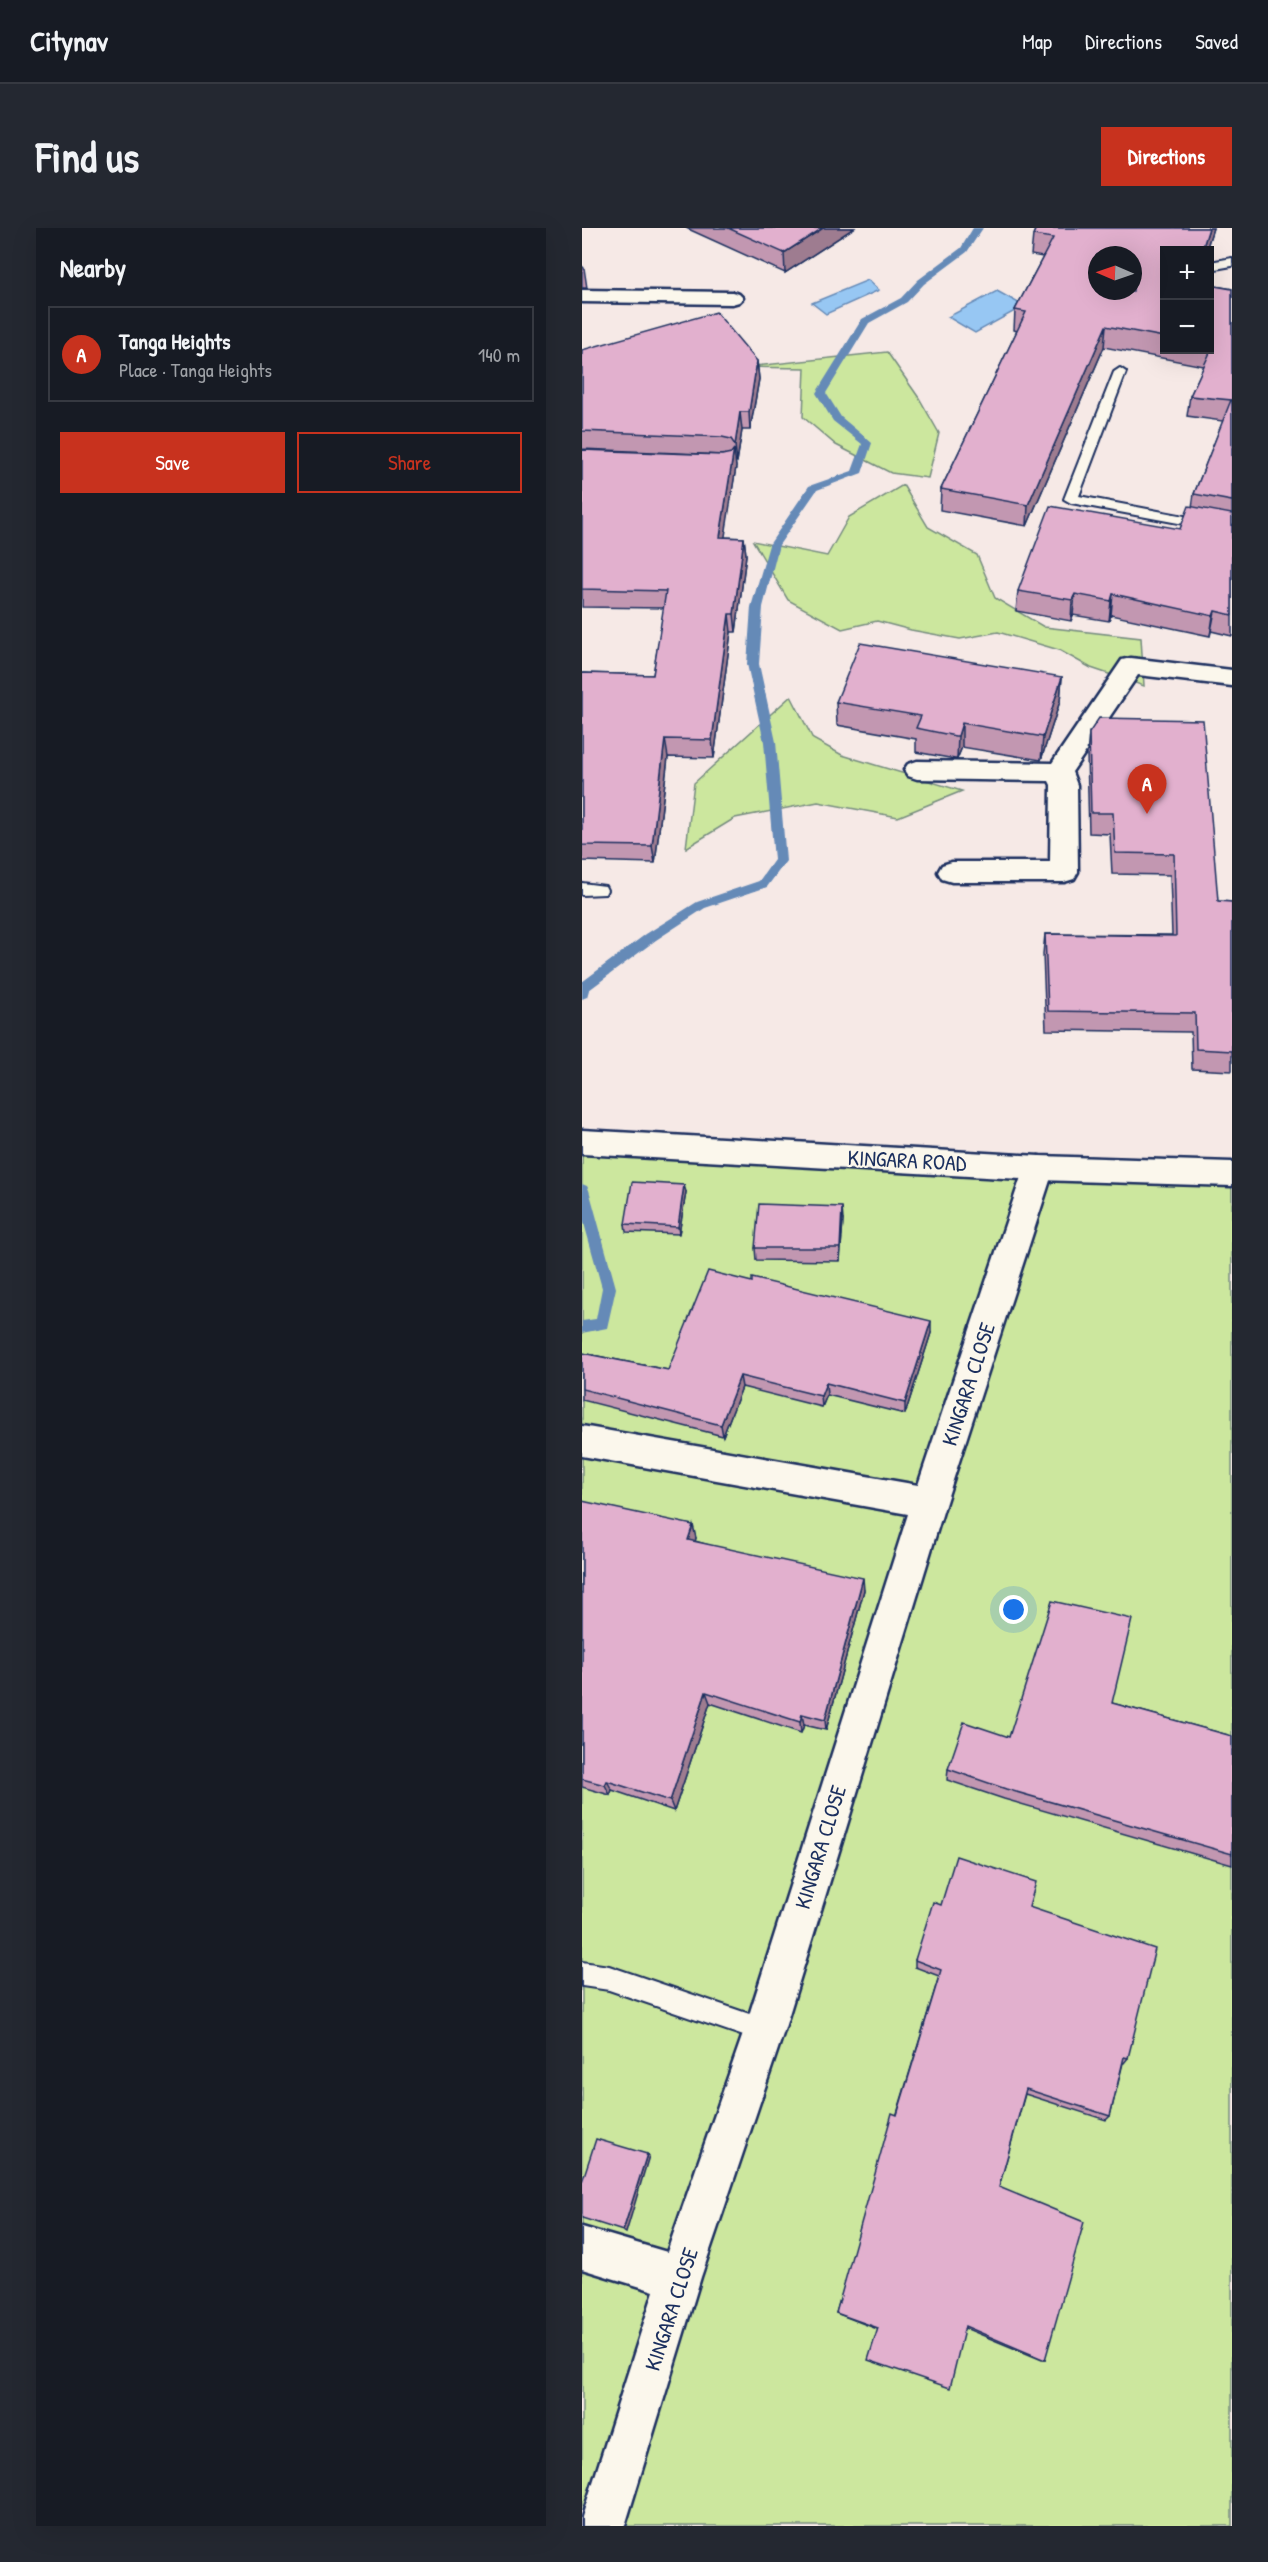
<!DOCTYPE html>
<meta charset="utf-8">
<style>
body{margin:0;font-family:"Patrick Hand",sans-serif;background:#242831;color:#f1f3f6}
.controls{position:absolute;right:18px;top:18px;display:grid;overflow:hidden;border-radius:0px;box-shadow:0 6px 24px #0002}
.controls button{width:54px;height:54px;display:grid;place-items:center;padding:0;border:0;border-bottom:2px solid #363941;background:#171b24;color:#f1f3f6;font:30px sans-serif}
.compass{position:absolute;left:506px;top:18px;width:54px;height:54px;border-radius:50%;background:#171b24;box-shadow:0 6px 24px #0002;rotate:272deg}
.you{position:absolute;left:432px;top:1382px;width:21px;height:21px;margin:-15px;border:4px solid #fff;border-radius:50%;background:#1a73e8;box-shadow:0 0 0 9px #1a73e833}
.badge{display:grid;place-items:center;width:39px;height:39px;border-radius:50%;background:#c8321e;color:#fff;font-size:20px;font-weight:700}
.pin{position:absolute;translate:-50% -50px;filter:drop-shadow(0 2px 3px #0008)}
.pin::after{content:'';position:absolute;top:32px;width:21px;height:18px;background:inherit;clip-path:polygon(0 0,100% 0,50% 100%)}
.list{margin:0;padding:0;list-style:none}
h2{display:flex;justify-content:space-between;align-items:center;height:78px;margin:0;padding:0 24px;font-size:26px}
h2 small{font-size:20px;font-weight:400;color:#9ea1a6}
.list li{display:grid;grid-template-columns:39px 1fr auto;gap:18px;align-items:center;box-sizing:border-box;height:96px;margin:0 12px 12px;padding:0 12px;border:2px solid #363941;border-radius:0px}
.list b{display:block;font-size:22px;white-space:nowrap}
.list p{margin:0;font-size:20px;white-space:nowrap;color:#9ea1a6}
.list em{font-size:20px;font-style:normal;color:#9ea1a6}
.actions{display:flex;gap:12px;padding:18px 24px}
.actions a{flex:1;padding:14px 0;border:2px solid #c8321e;border-radius:0px;text-align:center;font-size:21px;color:#c8321e}
.actions .main{background:#c8321e;color:#fff}
.map{position:relative;flex:none;width:650px;height:2298px;overflow:hidden;border-radius:0px}
header{display:flex;align-items:center;gap:36px;box-sizing:border-box;height:84px;padding:0 30px;background:#171b24;border-bottom:2px solid #363941}
header strong{font-size:28px}
nav{display:flex;gap:33px;margin-inline-start:auto;font-size:21px}
.intro{display:flex;align-items:center;justify-content:space-between;box-sizing:border-box;height:144px;padding:0 36px}
h1{margin:0;font-size:42px}
.button{padding:15px 27px;border-radius:0px;background:#c8321e;color:#fff;font-size:21px;font-weight:700}
main{display:flex;gap:36px;padding:0 36px}
aside{flex:1;background:#171b24;border-radius:0px;box-shadow:0 6px 24px #0002}
.map>svg:first-child{display:block}
.green{fill:#cce79e;stroke:#748b7e;stroke-width:1.5}
.water{fill:#97c7f3;stroke:#658ab7;stroke-width:1.5}
.lines{fill:none;stroke-linecap:round;stroke-linejoin:round}
.stream{fill:#658ab7;fill-rule:evenodd}
.service-casing{stroke:#1b2f5e;stroke-width:4}
.minor-casing{stroke:#1b2f5e;stroke-width:5}
.secondary-casing{stroke:#1b2f5e;stroke-width:5}
.service{fill:#fbf7ec;fill-rule:evenodd}
.minor{fill:#fbf7ec;fill-rule:evenodd}
.secondary{fill:#fbf7ec;fill-rule:evenodd}
.wall{fill:#c297b1;stroke:#1b2f5e;stroke-width:1.5}
.shaded-wall{fill:#9e7b90;stroke:#1b2f5e;stroke-width:1.5}
.building{fill:#e2b0ce;stroke:#1b2f5e;stroke-width:1.5;fill-rule:evenodd}
.labels{text-anchor:middle;stroke-width:4.5;stroke-linejoin:round;paint-order:stroke}
.street-label{font-size:22px;fill:#1b2f5e;stroke:#fbf7ec}
</style>
<header>
<strong>Citynav</strong>
<nav><a>Map</a><a>Directions</a><a>Saved</a></nav>
</header>
<div class="intro"><h1>Find us</h1><a class="button">Directions</a></div>
<main>
<aside>
<h2>Nearby<small></small></h2>
<ul class="list">
<li><span class="badge">A</span><div><b>Tanga Heights</b><p>Place · Tanga Heights</p></div><em>140 m</em></li>
</ul>
<div class="actions"><a class="main">Save</a><a>Share</a></div>
</aside>
<div class="map">
<svg width="650" height="2298" viewBox="0 0 650 2298">
<rect width="100%" height="100%" fill="#f6e9e6"/>
<filter id="ink" filterUnits="userSpaceOnUse"><feTurbulence type="fractalNoise" baseFrequency=".0167" numOctaves="2"/><feDisplacementMap in="SourceGraphic" scale="12" xChannelSelector="R" yChannelSelector="G"/><feConvolveMatrix kernelMatrix="1 2 1 2 8 2 1 2 1" color-interpolation-filters="sRGB"/></filter>
<g filter="url(#ink)">
<!-- green -->
<g class="green">
<polygon points="305,124 337,170 357,205 346,250 309,245 254,217 221,189 223,140 163,139"/>
<polygon points="321,257 346,299 395,327 413,370 462,399 559,410 562,458 509,440 477,422 416,404 378,411 329,402 295,393 260,401 206,372 171,313 245,328 267,289"/>
<polygon points="209,468 231,511 260,527 380,563 316,589 236,574 153,590 104,620 112,555"/>
<polygon points="0,923 650,954 650,2298 0,2298"/>
</g>
<!-- water -->
<g class="water">
<polygon points="286,52 297,62 244,86 230,75"/>
<polygon points="415,63 442,78 393,105 366,89"/>
</g>
<g class="lines">
<!-- stream -->
<g class="stream">
<polygon points="391,0 401,0 385,24 342,56 325,74 287,95 244,165 259,189 290,215 280,245 235,262 197,317 181,379 177,436 194,514 204,633 185,659 123,680 74,712 7,762 5,769 0,771 0,754 64,706 115,674 177,653 192,632 182,514 165,436 169,379 187,317 227,258 270,243 280,216 251,193 234,165 280,91 319,70 336,52 379,20"/>
<polygon points="0,956 5,958 7,962 34,1060 25,1100 0,1105 0,1093 14,1091 20,1060 0,988"/>
</g>
<!-- service casing -->
<g class="service-casing">
<g id="service">
<polygon points="650,30 650,38 628,42 628,34"/>
<polygon points="538,140 544,144 497,268 650,297 650,305 489,275 482,271 532,144"/>
<polygon points="0,655 23,658 25,662 23,666 0,667"/>
<polygon points="0,1734 27,1738 182,1791 190,1795 194,1803 190,1811 182,1815 27,1762 0,1758"/>
</g>
</g>
<!-- minor casing -->
<g class="minor-casing">
<g id="minor">
<polygon points="0,62 150,64 157,66 161,70 157,74 150,76 0,74"/>
<polygon points="549,430 650,442 650,458 556,447 490,544 495,557 496,644 492,651 482,654 370,654 360,651 356,644 360,637 370,634 468,634 469,557 467,553 335,551 326,548 322,542 326,536 335,533 470,535 540,432"/>
<polygon points="457,928 468,931 472,940 364,1274 202,1803 119,2049 43,2298 0,2298 0,2289 72,2063 0,2041 0,1999 85,2024 162,1803 326,1286 0,1228 0,1198 336,1257 442,940 446,931"/>
</g>
</g>
<!-- secondary casing -->
<g class="secondary-casing">
<polygon id="secondary" points="0,902 457,928 650,934 650,958 457,952 0,926"/>
</g>
<!-- service -->
<use href="#service" class="service"/>
<!-- minor -->
<use href="#minor" class="minor"/>
<!-- secondary -->
<use href="#secondary" class="secondary"/>
</g>
<!-- wall -->
<g class="wall">
<polygon points="104,0 272,0 203,45"/>
<polygon points="454,0 631,0 624,22 582,22 582,122 627,122 627,57 650,61 650,408 629,403 628,408 529,387 527,393 491,387 489,393 434,383 436,363 598,301 610,279 612,266 641,193 605,188 608,168 622,138 522,119 445,298 358,282 359,261 435,103 432,102 433,82 461,29 449,27 451,7"/>
<polygon points="0,38 2,40 5,60 0,60"/>
<polygon points="0,122 175,133 177,151 168,202 160,202 155,234 153,233 154,239 142,309 162,310 164,327 154,404 149,404 132,530 86,529 73,635 0,633 0,445 71,447 82,380 0,379 0,222 143,227 0,221"/>
<polygon points="480,449 478,473 459,532 380,519 375,531 373,531 334,524 334,511 255,497 254,474"/>
<polygon points="507,505 636,673 650,674 650,843 610,841 609,804 464,802 461,726 463,706 590,707 588,647 530,646 528,606 507,605 505,526"/>
<polygon points="104,964 97,1006 44,1004 43,996"/>
<polygon points="261,992 258,1033 174,1032 173,1020"/>
<polygon points="349,1105 323,1186 245,1167 240,1179 160,1159 141,1208 0,1172 0,1125 86,1142"/>
<polygon points="0,1273 114,1310 113,1313 282,1362 244,1502 222,1497 219,1505 128,1475 92,1583 30,1562 28,1567 0,1559"/>
<polygon points="530,1475 650,1508 650,1637 422,1571 365,1552 366,1541 427,1509"/>
<polygon points="359,1677 447,1679 546,1830 542,1835 541,1835 528,1888 524,1892 443,1866 417,1959 463,2132 460,2132 383,2100 295,2101 254,2085 357,1748 333,1739 333,1732"/>
</g>
<!-- shaded-wall -->
<g class="shaded-wall">
<polygon points="241,0 272,0 203,45 202,25"/>
<polygon points="627,0 631,0 624,22 620,22"/>
<polygon points="524,98 522,119 445,298 446,277"/>
<polygon points="175,133 177,151 168,202 167,184"/>
<polygon points="158,184 160,202 155,234 153,217"/>
<polygon points="152,221 154,239 140,327 138,309"/>
<polygon points="162,310 164,327 154,404 152,386"/>
<polygon points="493,366 491,387 489,393 490,372"/>
<polygon points="531,366 529,387 527,393 529,373"/>
<polygon points="633,383 628,408 631,388"/>
<polygon points="147,386 149,404 132,530 130,512"/>
<polygon points="480,449 478,473 459,532 461,509"/>
<polygon points="380,495 380,519 375,531 376,508"/>
<polygon points="83,511 86,529 73,635 70,618"/>
<polygon points="102,957 104,964 97,1006 96,999"/>
<polygon points="260,979 261,992 258,1033 258,1020"/>
<polygon points="349,1093 349,1105 323,1186 323,1175"/>
<polygon points="158,1148 160,1159 141,1208 139,1197"/>
<polygon points="244,1155 245,1167 240,1179 239,1168"/>
<polygon points="111,1297 114,1310 109,1325 106,1312"/>
<polygon points="281,1350 282,1362 244,1502 243,1492"/>
<polygon points="124,1464 128,1475 92,1583 88,1573"/>
<polygon points="220,1486 222,1497 219,1505 218,1494"/>
<polygon points="25,1553 30,1562 28,1567 23,1557"/>
<polygon points="65,1926 67,1928 44,2005 41,2003"/>
</g>
<!-- building -->
<g class="building">
<polygon points="146,0 241,0 202,25"/>
<path d="M454 0H627L620 22H582V109L524 98 446 277 359 261 444 84 433 82 471 10 451 7ZM515 27H551V63H515Z"/>
<polygon points="627,57 650,61 650,273 612,266 649,172 608,168 631,118 627,118"/>
<polygon points="134,84 175,133 167,184 158,184 153,217 149,211 140,209 0,203 0,122"/>
<polygon points="152,221 138,309 162,310 152,386 147,386 130,512 83,511 70,618 0,617 0,445 71,447 84,363 0,361 0,222 140,227 149,225"/>
<polygon points="468,278 598,301 607,278 650,286 650,387 633,383 631,388 531,366 529,373 493,366 490,372 436,363"/>
<polygon points="278,415 480,449 461,509 380,495 376,508 373,508 334,500 339,488 254,474"/>
<polygon points="517,490 621,492 636,673 650,674 650,823 614,821 613,785 466,783 463,706 594,708 592,626 533,625 531,585 509,585 507,505"/>
<polygon points="50,954 102,957 96,999 43,996"/>
<polygon points="177,976 260,979 258,1020 173,1020"/>
<polygon points="126,1043 170,1054 170,1050 349,1093 323,1175 244,1155 239,1168 158,1148 139,1197 0,1161 0,1125 86,1142"/>
<polygon points="0,1273 111,1297 106,1312 281,1350 243,1492 220,1486 218,1494 124,1464 88,1573 25,1553 23,1557 0,1551"/>
<polygon points="470,1373 550,1391 530,1475 650,1508 650,1626 424,1561 366,1541 382,1494 427,1509"/>
<polygon points="374,1628 454,1654 447,1679 573,1721 546,1830 542,1829 528,1888 444,1861 417,1959 502,1994 463,2132 383,2098 368,2160 286,2132 296,2100 254,2085 310,1885 315,1887 359,1742 333,1732 351,1674 359,1677"/>
<polygon points="14,1911 65,1926 41,2003 0,1990 0,1954"/>
</g>
</g>
<g class="labels">
<!-- street labels -->
<g class="street-label">
<text transform="translate(325 932) rotate(3)" y="8">KINGARA ROAD</text>
<text transform="translate(386 1156) rotate(-72)" y="8">KINGARA CLOSE</text>
<text transform="translate(238 1619) rotate(-73)" y="8">KINGARA CLOSE</text>
<text transform="translate(89 2081) rotate(-72)" y="8">KINGARA CLOSE</text>
</g>
</g>
</svg>
<div class="controls">
<button>+</button>
<button>−</button>
</div>
<svg class="compass" viewBox="-18 -18 36 36"><path d="M0-13l5 13h-10z" fill="#e53935"/><path d="M0 13l5-13h-10z" fill="#9ea1a6"/></svg>
<div class="you"></div>
<div class="pin badge" style="left:565px;top:586px">A</div>
</div>
</main>
